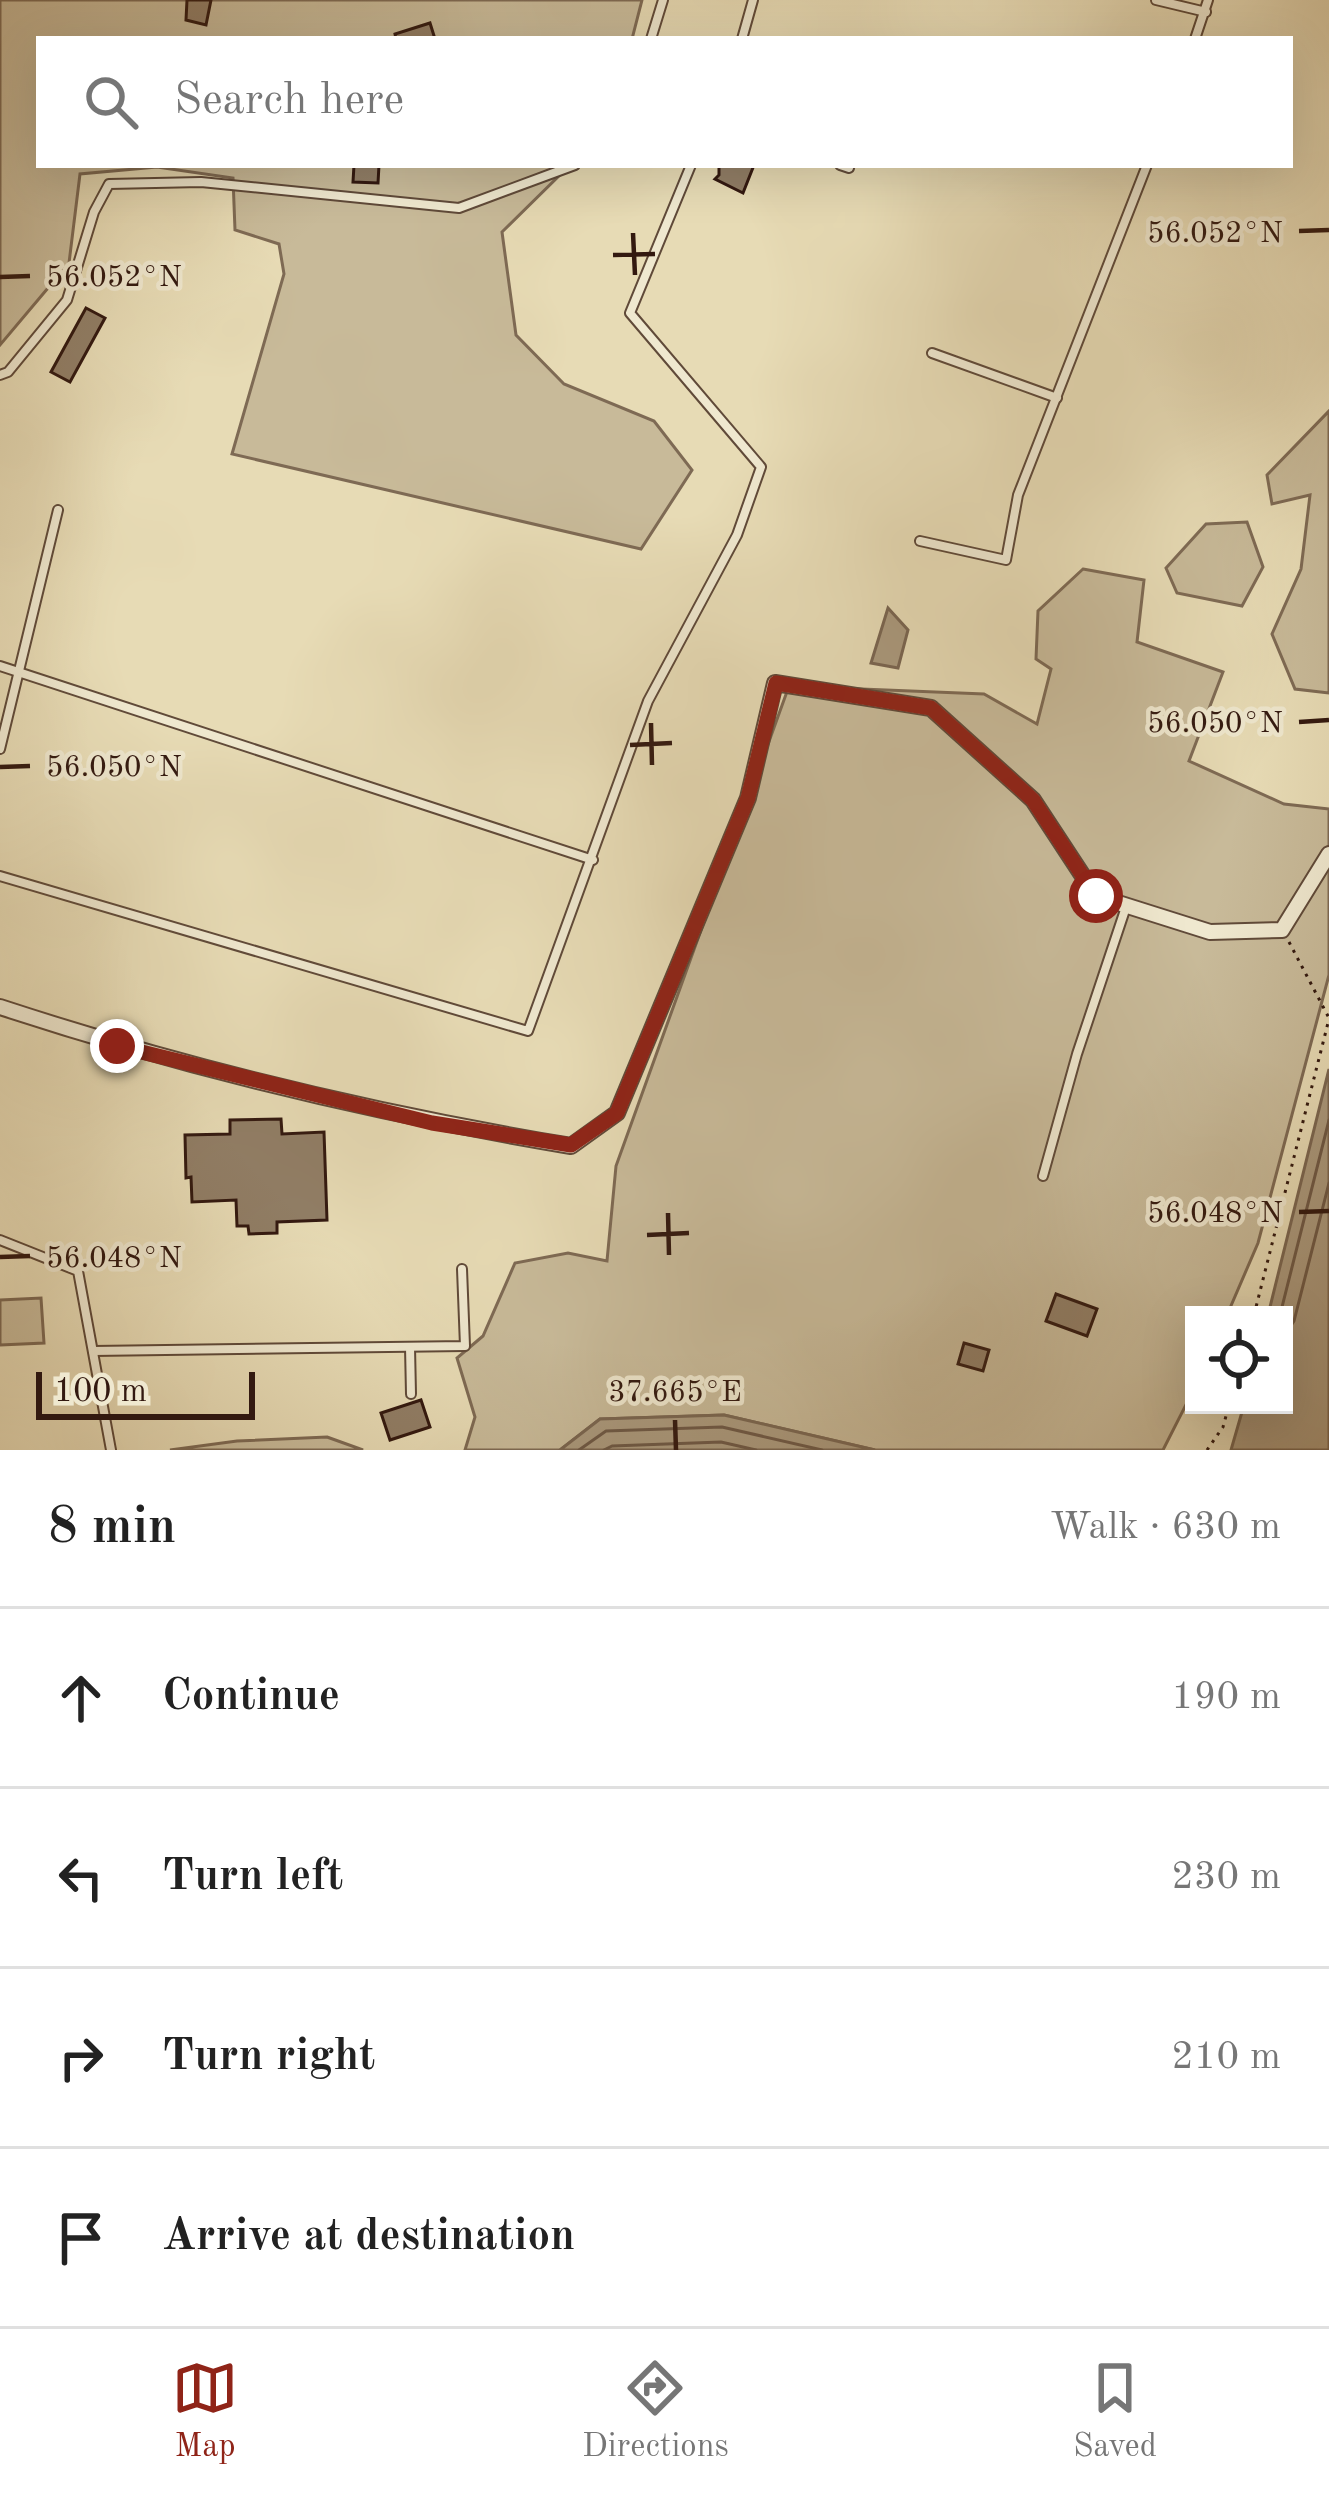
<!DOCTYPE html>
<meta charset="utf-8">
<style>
body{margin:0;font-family:"Old Standard TT",serif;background:#f6f6f6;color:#222}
.controls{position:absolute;right:36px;bottom:36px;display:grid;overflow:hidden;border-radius:0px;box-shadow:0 12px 48px #0002}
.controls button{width:108px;height:108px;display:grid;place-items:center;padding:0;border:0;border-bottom:3px solid #e0e0e0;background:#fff;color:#222;font:60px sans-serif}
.scale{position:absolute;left:36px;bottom:30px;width:219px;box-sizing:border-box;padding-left:12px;border:6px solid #331910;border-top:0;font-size:33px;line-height:42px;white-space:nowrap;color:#331910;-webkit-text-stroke:9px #efe8cf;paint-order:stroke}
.stop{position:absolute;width:36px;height:36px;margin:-27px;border:9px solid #8f2418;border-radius:50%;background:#fff}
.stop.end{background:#8f2418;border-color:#fff;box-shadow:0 3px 12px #0008}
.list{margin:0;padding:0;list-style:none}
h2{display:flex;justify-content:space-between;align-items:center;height:156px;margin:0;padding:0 48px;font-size:51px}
h2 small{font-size:39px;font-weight:400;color:#767676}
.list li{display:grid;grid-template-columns:78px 1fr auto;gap:36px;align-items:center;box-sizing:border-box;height:180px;padding:0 48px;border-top:3px solid #e0e0e0}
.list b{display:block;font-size:45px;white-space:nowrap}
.list em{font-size:39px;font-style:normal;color:#767676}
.icon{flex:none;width:66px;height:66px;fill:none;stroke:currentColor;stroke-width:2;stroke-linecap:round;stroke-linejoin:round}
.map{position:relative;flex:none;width:1329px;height:1450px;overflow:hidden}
.search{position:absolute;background:#fff;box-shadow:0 12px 48px #0002;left:36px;right:36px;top:36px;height:132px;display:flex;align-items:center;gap:30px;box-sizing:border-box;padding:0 42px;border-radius:0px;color:#767676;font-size:45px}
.sheet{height:876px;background:#fff}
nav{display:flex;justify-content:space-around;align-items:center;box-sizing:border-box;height:168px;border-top:3px solid #e0e0e0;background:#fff;font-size:33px;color:#767676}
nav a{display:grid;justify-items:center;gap:6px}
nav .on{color:#8f2418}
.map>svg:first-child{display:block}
.green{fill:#c8ba99;stroke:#7e6a54;stroke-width:3}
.water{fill:#aa997d;stroke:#7a6651;stroke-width:3}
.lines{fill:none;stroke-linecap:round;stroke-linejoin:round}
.shore{stroke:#6e5946;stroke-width:3}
.building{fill:#917e66;stroke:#331910;stroke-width:3}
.service-casing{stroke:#604a39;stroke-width:12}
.minor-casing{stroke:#604a39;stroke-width:18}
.path{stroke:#331910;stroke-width:3;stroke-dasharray:3 6;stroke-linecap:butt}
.service{stroke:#efe8cf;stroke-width:8}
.minor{stroke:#efe8cf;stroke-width:14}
.route{stroke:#8f2418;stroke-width:15}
.ticks{fill:none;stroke:#331910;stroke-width:4.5}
.ticks-label{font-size:30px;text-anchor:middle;fill:#331910;stroke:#efe8cf;stroke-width:9;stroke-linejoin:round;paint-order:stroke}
</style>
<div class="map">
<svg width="1329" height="1450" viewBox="0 0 1329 1450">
<rect width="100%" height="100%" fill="#e7dbb5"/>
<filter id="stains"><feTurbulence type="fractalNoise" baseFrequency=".00167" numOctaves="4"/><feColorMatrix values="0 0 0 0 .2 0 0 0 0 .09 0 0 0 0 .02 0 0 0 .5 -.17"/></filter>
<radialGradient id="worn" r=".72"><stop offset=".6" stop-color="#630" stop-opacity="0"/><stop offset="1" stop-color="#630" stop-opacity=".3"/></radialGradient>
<!-- green -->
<g class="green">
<polygon points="0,0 642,0 632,39 39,39 39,165 570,165 502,232 516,335 564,384 654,421 692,470 641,549 232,454 284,274 279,244 235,230 233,178 157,167 80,174 69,263 0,345"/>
<polygon points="1329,411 1329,693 1295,689 1272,634 1301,569 1310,495 1272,504 1267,475"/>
<polygon points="1247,522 1263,567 1242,606 1177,593 1166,568 1206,524"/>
<polygon points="1083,569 1144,580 1137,642 1223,672 1189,761 1284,804 1329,809 1329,975 1258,1243 1227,1315 1194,1315 1194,1389 1163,1450 875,1450 724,1415 600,1419 560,1450 465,1450 475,1417 457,1358 483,1336 515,1263 568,1253 607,1261 616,1166 789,686 984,694 1037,724 1051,669 1036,659 1038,611"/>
<polygon points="41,1298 44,1343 0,1345 0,1300"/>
<polygon points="327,1437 363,1450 170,1450 237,1441"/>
</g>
<!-- water -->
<g class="water">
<polygon points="888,608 908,630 898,668 871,663"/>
<polygon points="1329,1069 1329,1450 1231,1450 1244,1405 1284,1405 1284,1315 1268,1315"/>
<polygon points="724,1415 875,1450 560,1450 600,1419"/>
</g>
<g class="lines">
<!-- shore -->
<g class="shore">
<polyline points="1280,1315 1329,1120"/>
<polyline points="1284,1336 1294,1321 1329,1183"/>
<polyline points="579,1450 606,1431 722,1427 822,1450"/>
<polyline points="604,1450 612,1446 721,1442 756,1450"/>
</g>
</g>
<!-- building -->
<g class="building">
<polygon points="187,0 211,0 206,25 186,20"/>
<polygon points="430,23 435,39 396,39 395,34"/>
<polygon points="354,165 379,165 378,183 353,182"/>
<polygon points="719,165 754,165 743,193 715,179 719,175"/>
<polygon points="86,308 105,318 70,382 51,372"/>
<polygon points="281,1119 282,1134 324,1132 327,1220 277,1222 277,1233 249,1234 248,1226 237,1226 236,1200 192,1202 191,1177 186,1178 185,1135 230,1134 230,1120"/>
<polygon points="1056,1294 1097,1309 1087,1336 1046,1321"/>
<polygon points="964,1343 989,1350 983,1371 958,1364"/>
<polygon points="421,1400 430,1427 390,1440 381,1413"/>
</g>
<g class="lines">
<!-- service casing -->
<g class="service-casing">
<g id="service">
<polyline points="1156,0 1206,12"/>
<polyline points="651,39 663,0"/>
<polyline points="742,39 753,0"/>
<polyline points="1195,39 1208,0"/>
<polyline points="840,165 849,168"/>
<polyline points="932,353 1057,398"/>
<polyline points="0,375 8,372 67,300 94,212 109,184 201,182 459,208 575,165"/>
<polyline points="920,541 1006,560 1018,495 1147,165"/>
<polyline points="0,666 593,860"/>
<polyline points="0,749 58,510"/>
<polyline points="0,876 528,1031 648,701 737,535 761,467 630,313 691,165"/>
<polyline points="1043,1176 1077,1054 1126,907"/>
<polyline points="0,1240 78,1271 111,1450"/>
<polyline points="410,1347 411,1394"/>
<polyline points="93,1351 465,1346 462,1269"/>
</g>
</g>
<!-- minor casing -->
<g class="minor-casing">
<path id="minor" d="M0 1007C186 1068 378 1114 571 1146L617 1113 748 798 775 683 931 708 1033 800 1096 896 1210 932 1282 930 1329 854"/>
</g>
<!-- path -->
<g class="path">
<polyline points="1289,942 1329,1018"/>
<polyline points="1254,1315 1329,1019"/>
<polyline points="1207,1450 1223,1427 1229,1405"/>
</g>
<!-- service -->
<use href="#service" class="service"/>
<!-- minor -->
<use href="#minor" class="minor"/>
</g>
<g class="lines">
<!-- route -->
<polyline class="route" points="117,1046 432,1123 571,1145 617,1113 748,798 776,683 931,708 1033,800 1096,896"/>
</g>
<!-- ticks -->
<path class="ticks" d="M1299 231 1329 230M633 233 635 275M613 255 655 254M0 277 30 276M1299 722 1329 720M651 723 652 765M630 745 672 743M0 767 30 766M1299 1212 1329 1211M668 1213 669 1255M647 1235 689 1233M0 1257 30 1256M675 1420 676 1450"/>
<g class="ticks-label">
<text x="1215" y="242">56.052°N</text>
<text x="114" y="286">56.052°N</text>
<text x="1215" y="732">56.050°N</text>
<text x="114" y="776">56.050°N</text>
<text x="1215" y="1222">56.048°N</text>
<text x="114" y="1267">56.048°N</text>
<text x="675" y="1401">37.665°E</text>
</g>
<rect width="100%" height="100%" filter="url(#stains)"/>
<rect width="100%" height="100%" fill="url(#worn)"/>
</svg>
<div class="controls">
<button><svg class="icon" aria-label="locate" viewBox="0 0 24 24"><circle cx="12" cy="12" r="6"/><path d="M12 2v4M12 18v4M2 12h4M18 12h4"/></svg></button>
</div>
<div class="scale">100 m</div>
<div class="stop" style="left:1096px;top:896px"></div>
<div class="stop end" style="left:117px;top:1046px"></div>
<div class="search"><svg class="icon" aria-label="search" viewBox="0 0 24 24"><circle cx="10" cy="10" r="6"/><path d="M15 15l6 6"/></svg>Search here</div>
</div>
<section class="sheet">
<h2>8 min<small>Walk · 630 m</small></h2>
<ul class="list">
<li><svg class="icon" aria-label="ahead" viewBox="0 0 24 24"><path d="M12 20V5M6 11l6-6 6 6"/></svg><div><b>Continue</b></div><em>190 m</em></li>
<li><svg class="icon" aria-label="left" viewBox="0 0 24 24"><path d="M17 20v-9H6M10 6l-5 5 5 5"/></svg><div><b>Turn left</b></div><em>230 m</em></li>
<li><svg class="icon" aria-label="right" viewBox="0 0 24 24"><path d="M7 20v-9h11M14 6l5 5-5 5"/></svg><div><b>Turn right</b></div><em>210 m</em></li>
<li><svg class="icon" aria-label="arrive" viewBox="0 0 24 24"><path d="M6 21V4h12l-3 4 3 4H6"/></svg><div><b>Arrive at destination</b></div></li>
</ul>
</section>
<nav>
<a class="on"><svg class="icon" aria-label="map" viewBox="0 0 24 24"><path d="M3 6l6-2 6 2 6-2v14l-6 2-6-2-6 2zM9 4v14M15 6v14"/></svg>Map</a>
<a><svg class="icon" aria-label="directions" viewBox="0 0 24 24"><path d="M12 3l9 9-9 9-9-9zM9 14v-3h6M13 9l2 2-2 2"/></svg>Directions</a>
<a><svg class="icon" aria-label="saved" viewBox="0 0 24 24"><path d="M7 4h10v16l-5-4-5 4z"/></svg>Saved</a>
</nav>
